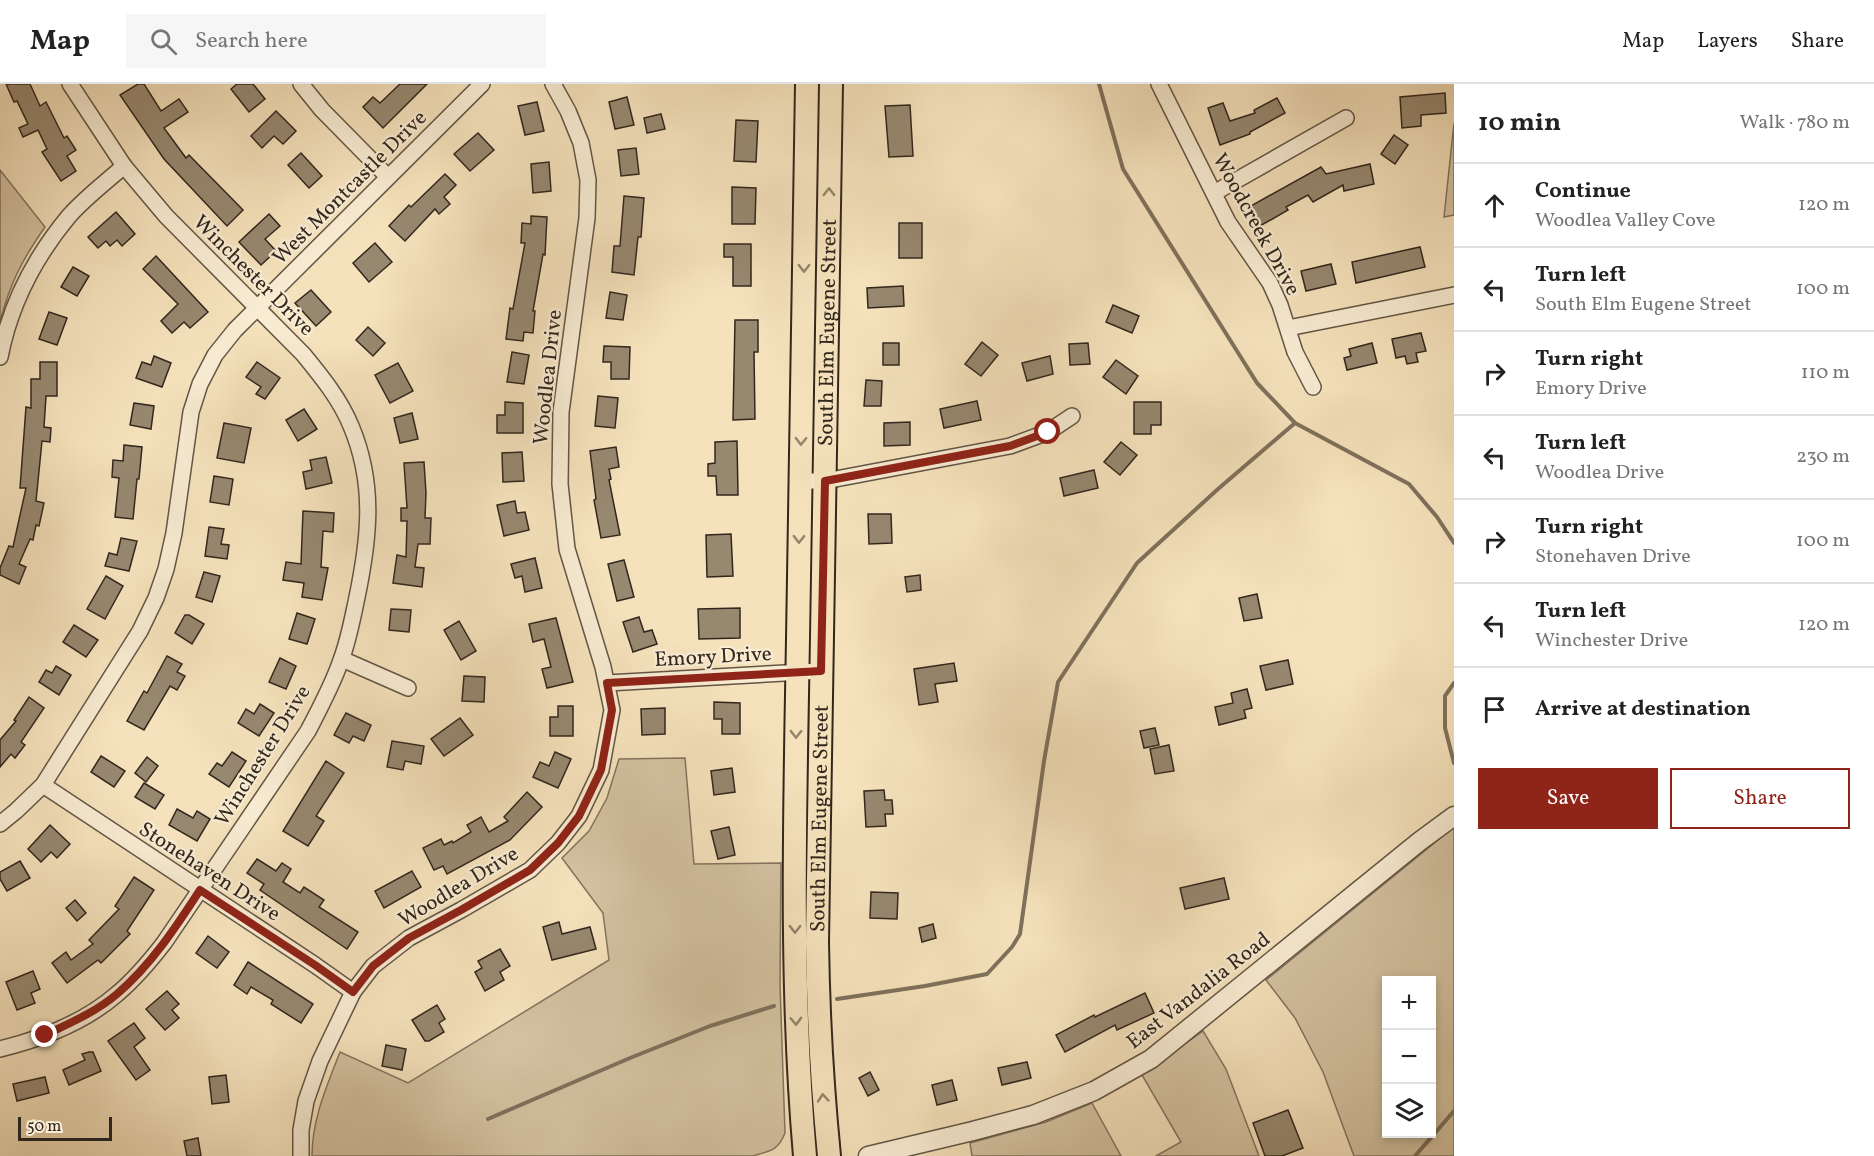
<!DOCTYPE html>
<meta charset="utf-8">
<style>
body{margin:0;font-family:Vollkorn,serif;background:#f6f6f6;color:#222}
.controls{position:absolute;right:18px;bottom:18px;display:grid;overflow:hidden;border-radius:0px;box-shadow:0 3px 9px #0003}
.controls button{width:54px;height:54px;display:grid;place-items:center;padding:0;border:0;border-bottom:2px solid #e0e0e0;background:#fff;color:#222;font:30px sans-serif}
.scale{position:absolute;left:18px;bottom:15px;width:94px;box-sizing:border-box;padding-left:6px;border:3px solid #32271d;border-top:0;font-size:16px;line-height:21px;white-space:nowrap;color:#32271d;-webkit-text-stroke:4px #f8ecd3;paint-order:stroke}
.stop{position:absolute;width:18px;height:18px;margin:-14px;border:4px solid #8f2418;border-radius:50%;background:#fff}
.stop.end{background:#8f2418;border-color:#fff;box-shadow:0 2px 6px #0008}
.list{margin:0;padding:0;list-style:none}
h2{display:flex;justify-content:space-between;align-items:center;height:78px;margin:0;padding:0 24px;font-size:26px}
h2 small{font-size:20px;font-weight:400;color:#767676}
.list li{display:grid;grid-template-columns:39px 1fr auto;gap:18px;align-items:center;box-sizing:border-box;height:84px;padding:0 24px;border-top:2px solid #e0e0e0}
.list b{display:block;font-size:22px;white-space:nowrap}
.list p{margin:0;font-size:20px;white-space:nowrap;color:#767676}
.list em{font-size:20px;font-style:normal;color:#767676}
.actions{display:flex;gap:12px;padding:18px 24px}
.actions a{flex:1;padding:14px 0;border:2px solid #8f2418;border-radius:0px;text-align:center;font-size:21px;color:#8f2418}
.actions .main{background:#8f2418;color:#fff}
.icon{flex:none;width:33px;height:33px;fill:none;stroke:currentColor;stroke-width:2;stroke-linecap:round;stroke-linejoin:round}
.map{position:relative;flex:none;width:1454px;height:1072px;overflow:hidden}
header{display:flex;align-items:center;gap:36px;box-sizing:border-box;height:84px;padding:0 30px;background:#fff;border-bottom:2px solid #e0e0e0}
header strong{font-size:28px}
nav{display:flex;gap:33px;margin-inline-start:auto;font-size:21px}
.search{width:420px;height:54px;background:#f6f6f6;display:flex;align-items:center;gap:15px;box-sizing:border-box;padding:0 21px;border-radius:0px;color:#767676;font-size:22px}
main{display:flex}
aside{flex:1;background:#fff}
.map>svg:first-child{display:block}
.green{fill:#d4c2a1;stroke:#83745f;stroke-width:1.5;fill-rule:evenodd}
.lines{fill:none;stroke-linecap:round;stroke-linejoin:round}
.stream{stroke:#7f715c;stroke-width:4}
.building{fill:#978870;stroke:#32271d;stroke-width:1.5}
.minor-casing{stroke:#635645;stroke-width:18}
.tertiary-casing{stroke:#635645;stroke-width:21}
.primary-casing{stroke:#32271d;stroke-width:26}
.minor{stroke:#f8ecd3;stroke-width:15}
.tertiary{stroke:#f8ecd3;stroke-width:18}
.primary{stroke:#f5e2bc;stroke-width:22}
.oneway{stroke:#94846c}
.route{stroke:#8f2418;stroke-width:8}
.labels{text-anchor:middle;stroke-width:4.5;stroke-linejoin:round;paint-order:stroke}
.street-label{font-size:21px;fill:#32271d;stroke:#f8ecd3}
</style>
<header>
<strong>Map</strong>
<div class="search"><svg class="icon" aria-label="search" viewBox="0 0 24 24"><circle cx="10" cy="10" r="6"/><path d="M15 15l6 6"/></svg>Search here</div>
<nav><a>Map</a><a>Layers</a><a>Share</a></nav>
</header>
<main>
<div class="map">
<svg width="1454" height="1072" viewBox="0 0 1454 1072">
<rect width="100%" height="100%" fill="#f5e2bc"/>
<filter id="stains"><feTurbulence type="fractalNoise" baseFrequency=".00333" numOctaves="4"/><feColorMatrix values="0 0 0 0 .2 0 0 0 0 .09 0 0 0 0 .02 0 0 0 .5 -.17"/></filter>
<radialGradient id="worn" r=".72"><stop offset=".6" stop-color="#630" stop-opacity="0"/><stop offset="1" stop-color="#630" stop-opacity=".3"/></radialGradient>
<!-- green -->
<g class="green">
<polygon points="1454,39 1454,131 1444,133"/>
<path d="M0 86 45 143C22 176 10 199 0 238Z"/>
<path d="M685 674 694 780 781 779 780 901 785 1049C778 1067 770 1067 752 1072H312C312 1035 327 1002 340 968L408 999 609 876 603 829 562 774 589 747 607 714 619 675Z"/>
<path d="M1454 743V1072H1354L1323 988 1295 934 1266 896ZM1386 896H1432V1050H1386Z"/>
<polygon points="1203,947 1226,985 1259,1072 1156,1072 1181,1058 1142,991"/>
<polygon points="1092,1019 1121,1072 972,1072 970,1059 1046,1038"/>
</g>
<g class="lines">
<!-- stream -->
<g class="stream">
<polyline points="1099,0 1123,85 1257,299 1295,339 1409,400 1437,433 1454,459"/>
<polyline points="1454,599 1445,612 1445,644 1454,679"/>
<polyline points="837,915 925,902 987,890 1012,863 1020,850 1044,677 1058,598 1137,479 1218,405 1295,339"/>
<polyline points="488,1035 630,974 710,942 774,922"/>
<polyline points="1415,1072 1454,1027"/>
</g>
</g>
<!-- building -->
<g class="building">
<polygon points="6,0 30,0 40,22 46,18 64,54 67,52 76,66 67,72 76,87 61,97 42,68 47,65 38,46 23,53 19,44 28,40 17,17 14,18"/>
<polygon points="138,0 144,0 161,27 179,15 188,28 164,44 186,74 189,71 243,126 227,142 164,75 120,11"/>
<polygon points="237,0 253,0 265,15 249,28 231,5"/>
<polygon points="400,0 427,0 383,44 363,23 373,13 380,19"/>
<polygon points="1445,9 1446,29 1421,31 1421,42 1402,44 1400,13"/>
<polygon points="627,13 634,41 615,45 609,18"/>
<polygon points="1277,14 1285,29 1250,48 1250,50 1220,61 1208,24 1223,19 1230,37 1255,29 1254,26"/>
<polygon points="537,18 544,47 525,51 518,22"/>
<polygon points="910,21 913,72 889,73 885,22"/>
<polygon points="276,27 296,47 283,60 274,52 262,64 251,52"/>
<polygon points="661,30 665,45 647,49 644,34"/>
<polygon points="736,36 758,37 756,78 734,77"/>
<polygon points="478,49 494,66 470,87 454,70"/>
<polygon points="1394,51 1408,61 1395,80 1381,70"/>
<polygon points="636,64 639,90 621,92 618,66"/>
<polygon points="301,69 322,92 309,104 288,81"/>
<polygon points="549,78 551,107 533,109 531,80"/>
<polygon points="1370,80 1374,100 1344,107 1343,101 1313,118 1308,111 1286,123 1288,126 1260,142 1249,123 1321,83 1326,90"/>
<polygon points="445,90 456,101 444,113 450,120 439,130 435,125 405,157 389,142 409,121 411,123"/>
<polygon points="732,103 756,104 755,140 732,140"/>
<polygon points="624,112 644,114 641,153 638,153 634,191 612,188 614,162 620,162"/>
<polygon points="116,128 135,150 122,162 117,156 110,162 106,157 98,164 88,153"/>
<polygon points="269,130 280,142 265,155 276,167 261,181 239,158"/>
<polygon points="531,132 547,133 545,171 543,170 533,227 535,227 533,249 524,248 523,257 506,255 510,224 513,225 525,159 521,159 522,139 531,140"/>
<rect x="899" y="139" width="23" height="35"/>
<polygon points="375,159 392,178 369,198 353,179"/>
<polygon points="724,160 751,160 751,202 733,202 733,173 724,173"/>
<polygon points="1420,163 1425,183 1356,199 1352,178"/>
<polygon points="156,172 208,228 190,244 184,238 172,249 161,237 178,220 143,185"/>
<polygon points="1331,180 1336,200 1306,207 1301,187"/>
<polygon points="73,183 89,192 77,212 61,203"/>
<polygon points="903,202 904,222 868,224 867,204"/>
<polygon points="311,206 331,228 316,242 295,219"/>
<polygon points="610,208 627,211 623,236 606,234"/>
<polygon points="1113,221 1139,232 1132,249 1106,238"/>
<polygon points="49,228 67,234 57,261 39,255"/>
<polygon points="735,236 758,236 758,268 754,268 755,335 733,336"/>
<polygon points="368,243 385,259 373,272 356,256"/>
<polygon points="1421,249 1426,267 1416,269 1418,278 1407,280 1405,272 1396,274 1392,255"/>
<polygon points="982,258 998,271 981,292 965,280"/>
<rect x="883" y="259" width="16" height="22"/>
<polygon points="1088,259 1090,280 1070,281 1069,260"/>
<polygon points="1372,259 1377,279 1347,286 1344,274 1351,272 1349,265"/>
<polygon points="604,262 630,263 629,295 611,295 611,278 603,278"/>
<polygon points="512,268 529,271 524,300 507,298"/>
<polygon points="154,272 171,279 162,303 136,294 142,278 151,281"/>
<polygon points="1050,272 1053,290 1027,297 1022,279"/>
<polygon points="1116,276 1138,292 1126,310 1103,293"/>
<polygon points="40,278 57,278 57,312 46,312 44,343 51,344 50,358 42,357 36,417 44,419 39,442 36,441 33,456 30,455 19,480 26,483 19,500 0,491 0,484 9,462 13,463 26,404 20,404 26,323 31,324 31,295 40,295"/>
<polygon points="257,278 280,294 265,315 256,310 261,303 246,293"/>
<polygon points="398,279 413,307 390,319 375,291"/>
<polygon points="866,296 882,297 881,322 864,322"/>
<polygon points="598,312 618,314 615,344 595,342"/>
<polygon points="977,317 981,336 944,344 940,325"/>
<polygon points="505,318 523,319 523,349 497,349 497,331 505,331"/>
<polygon points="1134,318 1161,318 1161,341 1151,341 1151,350 1134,350"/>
<polygon points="134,319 154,322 151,345 130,341"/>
<polygon points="304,325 317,345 298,357 286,336"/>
<polygon points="412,329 418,355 400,359 394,334"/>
<polygon points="910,338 910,361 884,362 884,339"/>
<polygon points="224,339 251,344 244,379 217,374"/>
<polygon points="737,357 738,411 717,411 716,392 708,392 708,380 715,379 715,358"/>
<polygon points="1121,358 1137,371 1120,391 1104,378"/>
<polygon points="124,361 142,363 139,395 137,395 133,435 115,433 119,394 112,393 113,376 123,377"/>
<polygon points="616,363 619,383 609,385 611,395 609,396 620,451 601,454 594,416 596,415 590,367"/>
<polygon points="522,368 524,397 503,398 502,369"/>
<polygon points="326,373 332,399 306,405 303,388 312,386 310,376"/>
<polygon points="424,378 426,409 425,434 431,434 430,460 418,460 415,483 424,484 422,503 393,499 397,471 406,473 407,437 401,437 401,424 407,424 404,379"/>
<polygon points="1094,386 1098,404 1064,412 1060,394"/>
<polygon points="214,392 233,395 229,421 210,418"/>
<polygon points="515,417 517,429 525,428 529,446 504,452 497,421"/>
<polygon points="303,427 334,429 333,448 323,447 321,483 328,484 322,516 302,513 304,499 283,496 286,478 301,480"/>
<polygon points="868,430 891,430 892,459 869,460"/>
<polygon points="209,443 224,445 221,460 229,461 227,475 205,472"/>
<polygon points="731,450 733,492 707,493 706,451"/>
<polygon points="121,454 137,457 129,487 105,482 109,469 117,471"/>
<polygon points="535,474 542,504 525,508 522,492 515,494 511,480"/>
<polygon points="624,476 634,513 617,517 608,480"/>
<polygon points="204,488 220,492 212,518 196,513"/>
<polygon points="920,491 921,506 907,508 905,493"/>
<polygon points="106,492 123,502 105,535 87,525"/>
<polygon points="1257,510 1262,534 1244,537 1239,514"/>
<polygon points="740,524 740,554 699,555 698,525"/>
<polygon points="391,525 411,526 409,548 389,546"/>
<polygon points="297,529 315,535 307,560 289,555"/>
<polygon points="185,531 189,531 204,540 192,560 175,549"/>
<polygon points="639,533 644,548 652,546 657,560 633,568 623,538"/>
<polygon points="556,534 573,598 547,604 542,585 551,583 544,555 533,558 529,540"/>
<polygon points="459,537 476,567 461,576 444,546"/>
<polygon points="74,541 98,556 86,573 63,558"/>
<polygon points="167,572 182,580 177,588 185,592 177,606 170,602 144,646 127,637 144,607 147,609"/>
<polygon points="280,574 296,582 286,605 269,598"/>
<polygon points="1288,576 1293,600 1266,606 1260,582"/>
<polygon points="954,579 957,597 935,600 938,618 919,621 914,585"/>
<polygon points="56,582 71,591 59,611 39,598 46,586 52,589"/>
<polygon points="464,592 485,593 484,618 462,617"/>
<polygon points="1247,605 1252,624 1244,626 1246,634 1219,641 1215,623 1233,619 1231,609"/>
<polygon points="29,613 44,624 21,658 25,661 15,674 11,670 0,683 0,656 16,637 14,636"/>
<polygon points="714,618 740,619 740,650 722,650 722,635 714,635"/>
<polygon points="260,620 274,629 259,652 238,639 246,625 254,630"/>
<polygon points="558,622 573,622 573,652 550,652 550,633 558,633"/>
<polygon points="665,624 665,650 642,651 641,625"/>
<polygon points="346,629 371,641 364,657 353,652 349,659 334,651"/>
<polygon points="460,634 473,651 444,672 431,655"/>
<polygon points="1155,644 1159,661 1144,664 1140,647"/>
<polygon points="392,657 424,662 421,680 405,677 403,686 387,683"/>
<polygon points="1169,661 1174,687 1155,690 1150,665"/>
<polygon points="232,668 246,677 229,703 209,690 217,679 222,682"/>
<polygon points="555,668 571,675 558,704 533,693 540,678 549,682"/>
<polygon points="101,672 125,687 114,703 91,688"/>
<polygon points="147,673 158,682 146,698 135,689"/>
<polygon points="326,677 344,689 316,732 324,737 308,762 283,747"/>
<polygon points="732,684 735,708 714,711 711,687"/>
<polygon points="144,699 164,711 155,725 135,713"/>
<polygon points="884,706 885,716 892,716 893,730 885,730 886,742 866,743 864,707"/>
<polygon points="527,708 542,723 510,756 447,790 443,782 434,786 423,764 441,755 444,761 452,757 453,759 471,748 467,741 481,733 489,748 508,737 504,733"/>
<polygon points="177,725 193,734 197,727 210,735 197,757 169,741"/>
<polygon points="50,741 70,760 57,774 51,768 41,778 28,765"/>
<polygon points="729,743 735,771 718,775 711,747"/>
<polygon points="257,775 276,787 282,779 291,785 283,798 300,809 304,803 324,816 319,823 358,848 347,865 260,806 264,800 247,789"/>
<polygon points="20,777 30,794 7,807 0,795 0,788"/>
<polygon points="412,787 421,803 384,824 375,807"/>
<polygon points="134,793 154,806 127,847 130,850 101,879 98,876 67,899 52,879 66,868 71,876 93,860 89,856 119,825 115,822"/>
<polygon points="1224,794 1229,815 1185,825 1180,804"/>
<polygon points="871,808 898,809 897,835 870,834"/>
<polygon points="75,816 86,829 77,837 66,824"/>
<polygon points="559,838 562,850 590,843 596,865 552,876 543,843"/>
<polygon points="933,840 936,854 922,858 919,844"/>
<polygon points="208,852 229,868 217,884 196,869"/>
<polygon points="500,865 510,882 500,888 504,896 485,907 475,888 482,884 478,877"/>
<polygon points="248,878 313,920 301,939 271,920 273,916 251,903 247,910 234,901"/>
<polygon points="33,887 40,905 31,909 35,919 17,926 6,898"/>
<polygon points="167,907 179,920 172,926 179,934 165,946 146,925"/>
<polygon points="1145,909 1154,929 1117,946 1115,941 1065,968 1056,951 1094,931 1095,933"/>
<polygon points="437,921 445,935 439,939 444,948 429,957 425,957 412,936"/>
<polygon points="134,939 145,954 134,963 150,986 136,996 108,957"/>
<polygon points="386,961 406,965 402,986 382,982"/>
<polygon points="89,968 93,968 101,987 69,1001 63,986 85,976 82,970"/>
<polygon points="1027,978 1031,994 1002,1001 998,984"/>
<polygon points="870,988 879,1006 868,1012 859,994"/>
<polygon points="226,991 229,1018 212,1020 209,993"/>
<polygon points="45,993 49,1009 17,1017 13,1000"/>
<polygon points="952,996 957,1016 937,1021 932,1001"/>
<polygon points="1288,1026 1303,1064 1282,1072 1265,1072 1253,1039"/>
<polygon points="198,1054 201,1072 187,1072 184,1057"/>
</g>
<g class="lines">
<!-- minor casing -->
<g class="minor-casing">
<g id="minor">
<polyline points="301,0 322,26 388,93"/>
<polyline points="1159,0 1228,138 1270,199 1280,221 1295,268 1313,303"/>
<polyline points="1214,109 1346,34"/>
<polyline points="1288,244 1454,211"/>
<path d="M0 273C10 221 35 173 69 132 86 113 106 98 124 82"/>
<polyline points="800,397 825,397 1010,362 1048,348 1072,332"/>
<polyline points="342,575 408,604"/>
<polyline points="607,599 821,587"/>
<polyline points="43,701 315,881 353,908"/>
<polyline points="0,740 16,727 43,701 140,547 156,514 166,485 174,449 191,328 200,300 215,271 235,246 482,0"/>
<path d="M0 965C41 955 85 938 117 910 135 895 150 877 164 859L308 647C320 624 333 600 341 576 348 558 352 537 356 518 369 457 376 401 351 342 340 315 321 292 303 270L166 132 124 82 70 0"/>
<polyline points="301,1072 301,1046 306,1017 320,977 353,908 373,882 409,854 461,826 530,786 558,759 579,732 601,686 612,626 603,583 567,465 560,400 561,328 587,134 588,96 581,59 568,27 553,0"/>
</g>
</g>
<!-- tertiary casing -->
<g class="tertiary-casing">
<polyline id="tertiary" points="868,1072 973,1047 1033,1031 1094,1007 1151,975 1420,757 1454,732"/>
</g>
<!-- primary casing -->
<g class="primary-casing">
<g id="primary">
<path d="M805 1072C790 900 795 727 798 555 801 370 804 185 807 0"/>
<path id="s1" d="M829 1072C822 1001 818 930 817 858L831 0"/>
</g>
</g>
<!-- minor -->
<use href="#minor" class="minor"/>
<!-- tertiary -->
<use href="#tertiary" class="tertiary"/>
<!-- primary -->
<use href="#primary" class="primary"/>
</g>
<!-- one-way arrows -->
<defs><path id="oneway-chevron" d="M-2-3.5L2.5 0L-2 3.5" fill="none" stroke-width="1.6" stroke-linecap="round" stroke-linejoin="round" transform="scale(1.5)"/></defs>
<g class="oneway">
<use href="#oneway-chevron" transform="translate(829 108) rotate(-89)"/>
<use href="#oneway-chevron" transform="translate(804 184) rotate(91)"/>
<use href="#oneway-chevron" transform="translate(801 357) rotate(91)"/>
<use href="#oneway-chevron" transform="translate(799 455) rotate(91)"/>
<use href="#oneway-chevron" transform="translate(796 650) rotate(91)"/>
<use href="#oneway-chevron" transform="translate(795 845) rotate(90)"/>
<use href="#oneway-chevron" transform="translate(796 937) rotate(88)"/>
<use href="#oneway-chevron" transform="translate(823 1014) rotate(-95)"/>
</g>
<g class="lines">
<!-- route -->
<path class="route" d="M45 951C70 939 96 928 117 910 151 881 176 843 200 806L315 881 353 908 373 882 409 854 461 826 530 786 558 759 579 732 601 686 612 626 607 599 821 587 825 397 1010 362 1048 348"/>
</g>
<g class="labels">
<!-- street labels -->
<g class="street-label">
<text transform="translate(349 103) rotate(-45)" y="7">West Montcastle Drive</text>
<text transform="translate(1257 140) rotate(61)" y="7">Woodcreek Drive</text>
<text transform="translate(254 191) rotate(45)" y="7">Winchester Drive</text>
<text dy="7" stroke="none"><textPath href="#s1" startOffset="824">South Elm Eugene Street</textPath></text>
<text transform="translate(547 293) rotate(-84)" y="7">Woodlea Drive</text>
<text transform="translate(713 572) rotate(-3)" y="7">Emory Drive</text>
<text transform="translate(262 671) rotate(-58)" y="7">Winchester Drive</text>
<text dy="7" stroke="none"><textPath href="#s1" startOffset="338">South Elm Eugene Street</textPath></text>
<text transform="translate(210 787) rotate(33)" y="7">Stonehaven Drive</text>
<text transform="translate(458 802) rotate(-31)" y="7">Woodlea Drive</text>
<text transform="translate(1198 906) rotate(-38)" y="7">East Vandalia Road</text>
</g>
</g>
<rect width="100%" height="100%" filter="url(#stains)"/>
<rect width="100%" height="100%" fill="url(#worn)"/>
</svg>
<div class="controls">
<button>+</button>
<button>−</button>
<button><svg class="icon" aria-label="layers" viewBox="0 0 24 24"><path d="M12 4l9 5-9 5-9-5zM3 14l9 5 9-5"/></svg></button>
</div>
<div class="scale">50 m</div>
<div class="stop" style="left:1048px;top:348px"></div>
<div class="stop end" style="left:45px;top:951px"></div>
</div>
<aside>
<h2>10 min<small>Walk · 780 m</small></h2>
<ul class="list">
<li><svg class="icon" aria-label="ahead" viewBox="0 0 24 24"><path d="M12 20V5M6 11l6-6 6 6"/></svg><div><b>Continue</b><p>Woodlea Valley Cove</p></div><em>120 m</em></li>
<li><svg class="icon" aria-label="left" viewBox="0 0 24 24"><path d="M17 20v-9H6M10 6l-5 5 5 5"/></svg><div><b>Turn left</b><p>South Elm Eugene Street</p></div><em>100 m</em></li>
<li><svg class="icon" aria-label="right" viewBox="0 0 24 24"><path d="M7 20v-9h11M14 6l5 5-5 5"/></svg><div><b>Turn right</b><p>Emory Drive</p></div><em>110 m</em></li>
<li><svg class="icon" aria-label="left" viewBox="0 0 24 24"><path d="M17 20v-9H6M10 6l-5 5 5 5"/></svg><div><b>Turn left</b><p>Woodlea Drive</p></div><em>230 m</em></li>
<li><svg class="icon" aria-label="right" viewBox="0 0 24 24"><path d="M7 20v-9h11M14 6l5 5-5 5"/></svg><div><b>Turn right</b><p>Stonehaven Drive</p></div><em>100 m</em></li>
<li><svg class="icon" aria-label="left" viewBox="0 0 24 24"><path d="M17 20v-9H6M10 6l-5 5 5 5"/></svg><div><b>Turn left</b><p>Winchester Drive</p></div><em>120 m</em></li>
<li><svg class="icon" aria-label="arrive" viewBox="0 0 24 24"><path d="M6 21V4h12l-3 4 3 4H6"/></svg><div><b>Arrive at destination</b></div></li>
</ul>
<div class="actions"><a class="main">Save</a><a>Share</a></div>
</aside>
</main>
